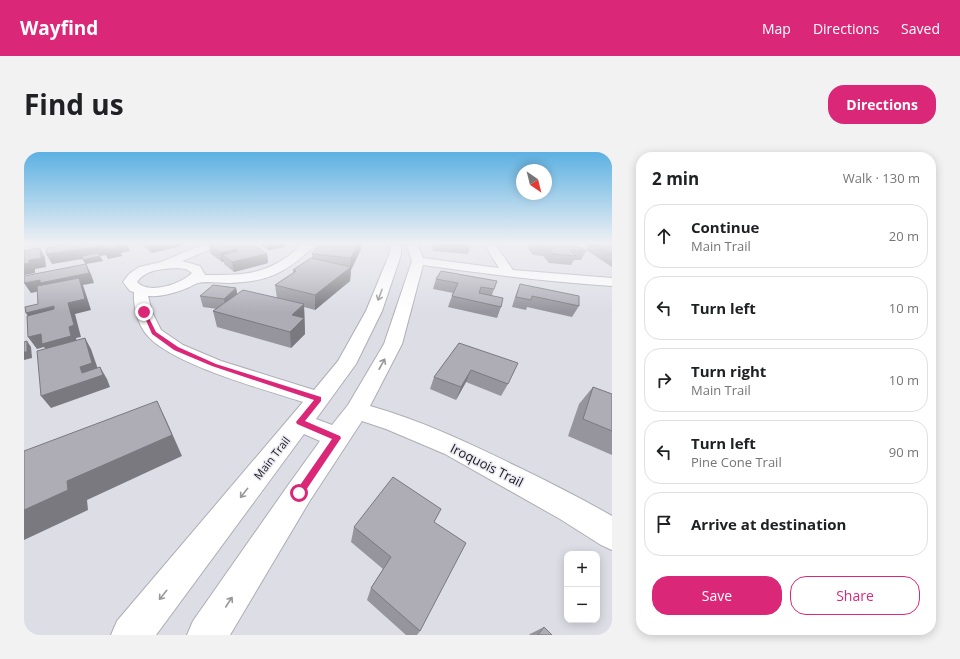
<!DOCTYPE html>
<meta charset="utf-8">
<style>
body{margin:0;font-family:"Open Sans",sans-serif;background:#f2f2f2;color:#202124}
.controls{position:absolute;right:12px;bottom:12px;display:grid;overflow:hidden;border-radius:8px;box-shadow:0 2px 10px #0003}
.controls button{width:36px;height:36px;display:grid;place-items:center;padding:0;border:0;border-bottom:1px solid #e0e0e0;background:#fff;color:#202124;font:20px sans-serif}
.compass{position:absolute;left:492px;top:12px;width:36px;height:36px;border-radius:50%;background:#fff;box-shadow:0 2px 10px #0003;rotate:145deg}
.stop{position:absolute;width:12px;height:12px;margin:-9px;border:3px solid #db2777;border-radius:50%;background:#fff}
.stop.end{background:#db2777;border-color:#fff;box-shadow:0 1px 4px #0008}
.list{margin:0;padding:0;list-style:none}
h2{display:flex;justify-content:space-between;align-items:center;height:52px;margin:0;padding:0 16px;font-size:17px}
h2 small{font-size:13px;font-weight:400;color:#757577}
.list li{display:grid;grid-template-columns:26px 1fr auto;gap:12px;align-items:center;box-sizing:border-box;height:64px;margin:0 8px 8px;padding:0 8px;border:1px solid #e0e0e0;border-radius:16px}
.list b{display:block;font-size:15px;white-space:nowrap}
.list p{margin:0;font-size:13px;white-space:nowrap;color:#757577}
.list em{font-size:13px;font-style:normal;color:#757577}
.actions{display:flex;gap:8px;padding:12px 16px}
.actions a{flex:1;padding:9px 0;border:1px solid #db2777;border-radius:16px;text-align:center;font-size:14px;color:#db2777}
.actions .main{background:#db2777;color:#fff}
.icon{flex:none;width:22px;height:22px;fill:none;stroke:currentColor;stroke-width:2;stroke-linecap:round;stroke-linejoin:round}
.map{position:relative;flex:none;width:588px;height:483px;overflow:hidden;border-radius:16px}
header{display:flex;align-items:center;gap:24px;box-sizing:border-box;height:56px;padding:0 20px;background:#db2777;color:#fff}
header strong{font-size:19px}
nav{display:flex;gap:22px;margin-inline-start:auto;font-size:14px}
.intro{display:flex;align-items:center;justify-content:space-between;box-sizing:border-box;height:96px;padding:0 24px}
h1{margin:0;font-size:28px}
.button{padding:10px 18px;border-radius:16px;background:#db2777;color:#fff;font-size:14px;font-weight:700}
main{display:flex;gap:24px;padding:0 24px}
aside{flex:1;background:#fff;border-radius:16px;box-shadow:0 2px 10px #0003}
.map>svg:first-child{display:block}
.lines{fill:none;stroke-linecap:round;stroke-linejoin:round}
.minor-casing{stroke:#aeadb6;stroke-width:2}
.minor{fill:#fff;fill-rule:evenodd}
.wall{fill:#96959d}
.shaded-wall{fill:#7a797f}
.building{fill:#aeadb6;stroke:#7a797f}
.oneway{stroke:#989899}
.route{fill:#db2777}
.labels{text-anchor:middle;stroke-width:3;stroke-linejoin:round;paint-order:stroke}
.street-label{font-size:11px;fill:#19191c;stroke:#ebeaf3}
.near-street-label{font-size:13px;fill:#19191c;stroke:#ebeaf3}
</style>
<header>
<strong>Wayfind</strong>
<nav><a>Map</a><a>Directions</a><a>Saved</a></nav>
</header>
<div class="intro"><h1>Find us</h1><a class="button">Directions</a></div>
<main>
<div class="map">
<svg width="588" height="483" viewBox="0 0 588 483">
<rect width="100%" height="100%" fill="#dddde6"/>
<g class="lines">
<!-- minor casing -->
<g class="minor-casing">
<path id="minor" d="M180 92H196L195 94 158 109 176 114 181 123C224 123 243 123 277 94V92H288L289 95 287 97C260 122 242 130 205 131 195 131 183 129 174 131 170 132 167 135 163 136 151 141 137 145 124 144L128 160 137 178 159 193 197 209 290 238 314 209 342 159 365 103 367 92H377V103L358 159 332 212 292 267 308 273 324 253 360 192 388 109 382 92H393L399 106 475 116 460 92H471L489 118 588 126V134C525 130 462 122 399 113L378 192 346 254C399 269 447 292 496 316 527 331 558 347 588 364V398L577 393 536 367 421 302 362 277 338 269 285 350 206 483H163L169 469 265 332 296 289 280 282 132 483H87L93 469 279 250C242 238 146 212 123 183 114 173 109 154 110 140L106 139 99 130 105 122 115 115 137 110ZM153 116 162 117 168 121C157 132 125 143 113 130 122 117 139 117 153 116Z"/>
</g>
<!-- minor -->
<use href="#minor" class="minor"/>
</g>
<!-- wall -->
<g class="wall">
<polygon points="117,92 156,92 157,94 128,101"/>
<polygon points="235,92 261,92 261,95 244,98"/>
<polygon points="296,92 337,92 337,97 327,118 326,129 291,158 280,155 281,182 267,196 193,175 189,159 193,157 179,155 176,144 212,136 213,142 253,146 251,133 269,121 269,118 288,107 288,102"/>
<polygon points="408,92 447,92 447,93 444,102 409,99"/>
<polygon points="506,92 547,92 550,95 562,99 557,108 550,108 547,113 525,111 519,104 509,103 504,97"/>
<polygon points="565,92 588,92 588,115 562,98"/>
<polygon points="185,93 243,102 244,111 210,120 200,112 200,110 198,110 187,102"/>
<polygon points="412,127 470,137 468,143 477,155 473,166 424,155 429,141 409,137"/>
<polygon points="496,132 555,154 548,165 503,155 502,158 488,155 492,142"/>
<polygon points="435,191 484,232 477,244 442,230 432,248 406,237 410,225"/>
<polygon points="569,235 588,242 588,303 544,284 555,252"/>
<polygon points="417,357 410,370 396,479 393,483 382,483 343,448 347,436 359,417 327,390 330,375"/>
<polygon points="520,475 528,483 505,483 506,482"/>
</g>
<!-- shaded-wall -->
<g class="shaded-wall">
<polygon points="94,92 103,92 106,99 97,101 98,104 84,107 82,103 28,112 22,102 79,94"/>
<polygon points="125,92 156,92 157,94 128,101"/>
<polygon points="243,92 261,92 261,95 244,98"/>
<polygon points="334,92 337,92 337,97 327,118 326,129 291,158 291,143 326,115 327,106"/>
<polygon points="16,96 21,105 22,115 11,117 11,121 0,123 0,112"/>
<polygon points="212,97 213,106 198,103 200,110 198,110 196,101"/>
<polygon points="243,102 244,111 210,120 208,110"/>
<polygon points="76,104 79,109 62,112 67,122 70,131 59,133 67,158 51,162 57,185 52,186 55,196 26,204 20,195 13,197 4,185 17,182 47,184 21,138 7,141 0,131 62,113 59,108"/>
<polygon points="212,136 214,146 202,158 200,147"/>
<polygon points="280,152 281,182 267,196 266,180 268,163"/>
<polygon points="30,154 37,165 9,172 2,161"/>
<polygon points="61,186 67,197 76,223 76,215 83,227 86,235 27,256 17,244 56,215"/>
<polygon points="3,189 7,195 8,206 0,208 0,200"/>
<polygon points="447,218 442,230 432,248 437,235"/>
<polygon points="133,249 143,270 158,304 63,348 64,358 0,388 0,358 43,329"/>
</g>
<!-- building -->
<g class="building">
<polygon points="47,92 94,92 95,95 80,97 79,94 22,102 23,96"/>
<polygon points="189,92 228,92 243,102 208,110 198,103 214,99 212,97 196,101 185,93"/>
<polygon points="296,92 334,92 327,106 288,102"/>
<polygon points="511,92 547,92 550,95 558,96 562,99 546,98 552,104 529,102 524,95 513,94"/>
<polygon points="573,92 588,92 588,102"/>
<polygon points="16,96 17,106 5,108 5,111 0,112 0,99"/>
<polygon points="74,101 76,104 59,108 58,104"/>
<polygon points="287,106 327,115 291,143 251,133 272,119 269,118"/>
<polygon points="62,112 65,121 16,131 16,128 0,131 0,124"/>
<polygon points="417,119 473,129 470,137 457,135 455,141 479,146 477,155 428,144 434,131 412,127"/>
<polygon points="55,126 61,147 44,151 50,173 45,175 47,184 18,192 17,182 4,185 3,164 30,157 30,154 2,161 1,155 14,152 13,134"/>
<polygon points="496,132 555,144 555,154 508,144 507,148 492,145"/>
<polygon points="189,133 212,136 200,147 176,144"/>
<polygon points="219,138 280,152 268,163 280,166 266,180 189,159"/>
<polygon points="61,186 68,211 56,215 58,221 76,215 79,223 17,244 13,199"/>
<polygon points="3,189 3,200 0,200 0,190"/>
<polygon points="435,191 494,211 484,232 447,218 437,235 410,225"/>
<polygon points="569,235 588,242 588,279 559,267"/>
<polygon points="133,249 148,283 43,329 44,338 0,358 0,299"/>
<polygon points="369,325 417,357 410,370 442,391 396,479 347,436 367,405 330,375"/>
<polygon points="520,475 528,483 514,483"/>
</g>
<!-- one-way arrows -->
<defs><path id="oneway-shaft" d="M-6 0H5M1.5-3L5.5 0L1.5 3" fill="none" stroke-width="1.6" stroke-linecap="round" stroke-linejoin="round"/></defs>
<g class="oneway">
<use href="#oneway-shaft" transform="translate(356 143) rotate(110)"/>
<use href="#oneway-shaft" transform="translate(358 212) rotate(-61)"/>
<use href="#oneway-shaft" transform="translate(220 341) rotate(128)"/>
<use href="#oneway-shaft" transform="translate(139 443) rotate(129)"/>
<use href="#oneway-shaft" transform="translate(205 450) rotate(-57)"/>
</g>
<!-- sky -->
<linearGradient id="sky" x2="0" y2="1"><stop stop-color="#5cb1e2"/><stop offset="0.57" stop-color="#f0f0f4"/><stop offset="1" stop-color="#f0f0f4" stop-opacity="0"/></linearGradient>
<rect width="588" height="160" fill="url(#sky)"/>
<!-- route -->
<polygon class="route" points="118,159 122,160 132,180 154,195 192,212 297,245 297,249 281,269 316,284 317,286 278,344 272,344 271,341 272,339 308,287 273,272 272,270 290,248 188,214 150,198 128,182"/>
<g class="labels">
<!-- street labels -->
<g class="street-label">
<text transform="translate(248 306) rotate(-52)" y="4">Main Trail</text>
</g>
<!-- near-street labels -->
<g class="near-street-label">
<text transform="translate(463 313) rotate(27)" y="5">Iroquois Trail</text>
</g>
</g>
</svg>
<div class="controls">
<button>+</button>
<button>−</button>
</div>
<svg class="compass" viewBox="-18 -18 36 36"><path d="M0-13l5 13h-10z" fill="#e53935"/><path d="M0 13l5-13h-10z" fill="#757577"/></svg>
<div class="stop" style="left:275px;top:341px"></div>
<div class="stop end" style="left:120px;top:160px"></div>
</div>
<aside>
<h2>2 min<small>Walk · 130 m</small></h2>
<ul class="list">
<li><svg class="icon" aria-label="ahead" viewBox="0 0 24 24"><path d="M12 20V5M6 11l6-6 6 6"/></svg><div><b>Continue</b><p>Main Trail</p></div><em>20 m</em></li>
<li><svg class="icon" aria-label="left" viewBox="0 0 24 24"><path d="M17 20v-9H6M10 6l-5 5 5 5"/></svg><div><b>Turn left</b></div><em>10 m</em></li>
<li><svg class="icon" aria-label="right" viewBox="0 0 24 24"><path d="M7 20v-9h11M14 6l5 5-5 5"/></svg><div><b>Turn right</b><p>Main Trail</p></div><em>10 m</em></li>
<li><svg class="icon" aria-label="left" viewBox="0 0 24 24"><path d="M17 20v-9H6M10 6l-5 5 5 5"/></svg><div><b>Turn left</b><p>Pine Cone Trail</p></div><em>90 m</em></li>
<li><svg class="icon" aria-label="arrive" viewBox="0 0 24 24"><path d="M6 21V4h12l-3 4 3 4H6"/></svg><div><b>Arrive at destination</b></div></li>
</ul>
<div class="actions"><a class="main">Save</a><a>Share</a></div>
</aside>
</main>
